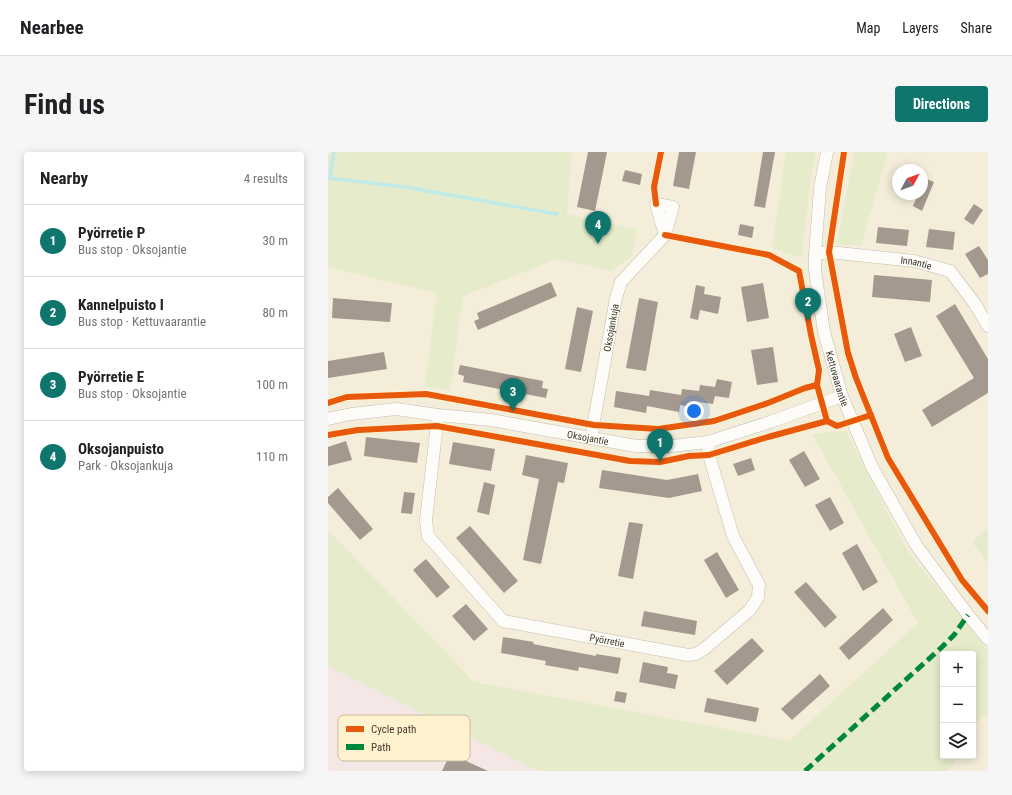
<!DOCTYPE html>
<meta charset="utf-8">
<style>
body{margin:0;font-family:"Roboto Condensed",sans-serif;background:#f6f6f6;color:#202124}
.controls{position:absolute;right:12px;bottom:12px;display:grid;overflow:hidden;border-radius:4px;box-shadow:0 2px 10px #0003}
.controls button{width:36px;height:36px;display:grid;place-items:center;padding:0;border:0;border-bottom:1px solid #e0e0e0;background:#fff;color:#202124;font:20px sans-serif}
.compass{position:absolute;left:564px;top:12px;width:36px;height:36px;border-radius:50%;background:#fff;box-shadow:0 2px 10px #0003;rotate:49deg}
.you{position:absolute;left:366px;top:259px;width:14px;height:14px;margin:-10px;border:3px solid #fff;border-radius:50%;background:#1a73e8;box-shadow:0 0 0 6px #1a73e833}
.badge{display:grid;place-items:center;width:26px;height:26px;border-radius:50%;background:#0f766e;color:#fff;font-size:13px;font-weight:700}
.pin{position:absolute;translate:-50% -33px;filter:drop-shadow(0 1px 2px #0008)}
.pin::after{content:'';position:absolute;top:21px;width:14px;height:12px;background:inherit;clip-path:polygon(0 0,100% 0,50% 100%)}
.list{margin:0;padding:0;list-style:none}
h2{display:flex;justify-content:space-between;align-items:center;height:52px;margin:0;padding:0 16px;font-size:17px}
h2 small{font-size:13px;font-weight:400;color:#757577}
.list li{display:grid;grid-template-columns:26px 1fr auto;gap:12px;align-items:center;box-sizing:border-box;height:72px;padding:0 16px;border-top:1px solid #e0e0e0}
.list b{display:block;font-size:15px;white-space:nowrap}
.list p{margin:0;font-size:13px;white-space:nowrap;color:#757577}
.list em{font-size:13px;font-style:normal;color:#757577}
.icon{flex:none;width:22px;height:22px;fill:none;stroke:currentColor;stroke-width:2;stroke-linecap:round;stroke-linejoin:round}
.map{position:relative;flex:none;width:660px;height:619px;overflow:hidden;border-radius:4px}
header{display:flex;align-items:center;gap:24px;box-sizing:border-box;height:56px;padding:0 20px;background:#fff;border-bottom:1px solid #e0e0e0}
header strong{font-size:19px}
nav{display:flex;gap:22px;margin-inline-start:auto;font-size:14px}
.intro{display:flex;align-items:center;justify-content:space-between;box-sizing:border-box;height:96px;padding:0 24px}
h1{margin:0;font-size:28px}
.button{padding:10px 18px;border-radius:4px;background:#0f766e;color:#fff;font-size:14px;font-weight:700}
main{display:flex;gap:24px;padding:0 24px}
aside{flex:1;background:#fff;border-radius:4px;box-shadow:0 2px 10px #0003}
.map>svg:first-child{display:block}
.industrial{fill:#f6e7e7}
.green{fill:#e6ebcb}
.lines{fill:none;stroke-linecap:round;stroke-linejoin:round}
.stream{stroke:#c0eae7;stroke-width:3.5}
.building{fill:#a5998f}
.minor-casing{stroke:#c4beaf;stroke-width:13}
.minor{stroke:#fdfcf9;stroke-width:12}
.quiet{stroke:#00873e;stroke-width:5;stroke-dasharray:10 5;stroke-linecap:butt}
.cycleway-casing{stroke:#fff3cf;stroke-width:8}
.cycleway{stroke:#e8590c;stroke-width:6}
.labels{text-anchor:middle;stroke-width:4;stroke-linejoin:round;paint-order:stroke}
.street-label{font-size:10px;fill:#403b2d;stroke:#fff3cf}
.key{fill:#fff3cf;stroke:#c6bc9e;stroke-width:1}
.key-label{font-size:11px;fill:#403b2d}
</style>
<header>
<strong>Nearbee</strong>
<nav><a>Map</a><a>Layers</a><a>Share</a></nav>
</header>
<div class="intro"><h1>Find us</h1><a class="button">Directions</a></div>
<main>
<aside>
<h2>Nearby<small>4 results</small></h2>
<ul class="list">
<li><span class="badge">1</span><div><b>Pyörretie P</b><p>Bus stop · Oksojantie</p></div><em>30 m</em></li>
<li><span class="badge">2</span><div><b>Kannelpuisto I</b><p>Bus stop · Kettuvaarantie</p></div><em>80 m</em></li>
<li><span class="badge">3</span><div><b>Pyörretie E</b><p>Bus stop · Oksojantie</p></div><em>100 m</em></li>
<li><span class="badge">4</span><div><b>Oksojanpuisto</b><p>Park · Oksojankuja</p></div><em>110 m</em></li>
</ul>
</aside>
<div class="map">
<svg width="660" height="619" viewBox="0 0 660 619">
<rect width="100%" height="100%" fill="#f4edda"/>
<!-- industrial -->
<polygon class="industrial" points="0,514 211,619 0,619"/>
<!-- green -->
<g class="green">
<polygon points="0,0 244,0 239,62 310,78 303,105 283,119 229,107 135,144 122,239 97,234 109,141 0,115"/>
<polygon points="458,0 488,0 482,31 474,106 444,96"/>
<polygon points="526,0 560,0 533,94 509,92"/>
<polygon points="518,279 579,398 660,499 660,566 654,562 645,578 645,502 615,502 615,604 630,604 621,619 211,619 0,514 0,378 146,530 461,589 590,471 484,282"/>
<polygon points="660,376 660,412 644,390"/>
</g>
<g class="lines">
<!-- stream -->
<g class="stream">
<polyline points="0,26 77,35 229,62"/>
<polyline points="2,26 6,0"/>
</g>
</g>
<!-- building -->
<g class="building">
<polygon points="260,0 279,0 267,59 249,55"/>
<polygon points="351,0 368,0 361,37 345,34"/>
<polygon points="435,0 447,0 437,56 426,54"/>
<polygon points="297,18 314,22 312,33 294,29"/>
<polygon points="594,25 606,30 594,59 585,54 590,42 594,42"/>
<polygon points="646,52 655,58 645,73 636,67"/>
<polygon points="412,72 426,75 424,86 410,83"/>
<polygon points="550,75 581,78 579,94 548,91"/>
<polygon points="601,77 627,80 625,98 598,95"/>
<polygon points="651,94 660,108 660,122 652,126 637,102"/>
<polygon points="546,123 604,128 602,150 544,145"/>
<polygon points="223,130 229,144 150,178 146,169 151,167 149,161"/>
<polygon points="435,131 441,166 419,170 413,135"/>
<polygon points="368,133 377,135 376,142 393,145 390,162 372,158 370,168 362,166"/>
<polygon points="5,146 64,151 62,170 4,166"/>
<polygon points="311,146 330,150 318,219 298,216"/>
<polygon points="627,152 660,207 660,241 604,275 594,258 646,226 608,164"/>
<polygon points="249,155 265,159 253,220 237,217"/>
<polygon points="583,175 594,204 577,210 566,182"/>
<polygon points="445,195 450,230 429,233 423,198"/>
<polygon points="56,200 59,217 0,226 0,209"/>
<polygon points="132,213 215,229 214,236 220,237 218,246 135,230 136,224 130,222"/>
<polygon points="389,227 404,230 401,246 387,244 385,252 370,250 368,256 352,253 351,260 319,254 318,261 286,255 288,239 321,244 322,238 353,243 354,237 371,239 372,233 387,235"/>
<polygon points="38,285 92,291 89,311 36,304"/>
<polygon points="18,289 24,308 0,314 0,295"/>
<polygon points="125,290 167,297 163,319 121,312"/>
<polygon points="476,299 492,327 477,335 461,308"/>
<polygon points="198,303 240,311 236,331 230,330 213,412 195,408 211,327 194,323"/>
<polygon points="423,306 427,318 410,324 405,312"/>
<polygon points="274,318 339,328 370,322 374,339 341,346 271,336"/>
<polygon points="156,330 167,333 161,363 149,360"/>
<polygon points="10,336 45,377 32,388 0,351 0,345"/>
<polygon points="76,340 87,341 84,362 73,361"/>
<polygon points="502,345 516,371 502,379 487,353"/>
<polygon points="301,370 315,372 305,427 290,424"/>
<polygon points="142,374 190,429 176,441 128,386"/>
<polygon points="529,392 550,430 535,439 514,401"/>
<polygon points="389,400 411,438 398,446 376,408"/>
<polygon points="98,407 122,435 109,446 85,418"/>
<polygon points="478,430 509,465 497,476 466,440"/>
<polygon points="138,452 160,477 146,489 124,464"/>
<polygon points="555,456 565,468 521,508 511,496"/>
<polygon points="316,459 369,469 367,483 313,474"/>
<polygon points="175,485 206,490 205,492 268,504 268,502 293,506 290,522 251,515 250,519 217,513 218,509 173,501"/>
<polygon points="424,486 436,499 399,533 386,519"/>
<polygon points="315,510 340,515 339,521 350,523 347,537 311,530"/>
<polygon points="492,522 502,534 464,568 453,557"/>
<polygon points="288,539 299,541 297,551 286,549"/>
<polygon points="379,546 431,556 428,570 376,560"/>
<polygon points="123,600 139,607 138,609 160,619 114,619"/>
</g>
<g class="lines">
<!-- minor casing -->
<g class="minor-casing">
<g id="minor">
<path id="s1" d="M499 0 492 36 487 102V118L496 180 514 244 544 315 588 393 640 463 660 487"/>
<path id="s2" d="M487 102 501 100 586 109 622 119 647 152 660 174"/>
<path id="s3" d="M110 263 98 368 100 384 175 469 360 503 368 502 376 497 422 458 430 445 431 433 405 384 381 303 380 290"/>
<path id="s4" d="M0 267 23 262 68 257 110 263 163 268 308 294H344L380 290 442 270 514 244"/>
<path id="s5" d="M263 286 288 146 293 130 337 83 345 55 328 52 337 83"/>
</g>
</g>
<!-- minor -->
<use href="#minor" class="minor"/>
<!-- quiet -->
<polyline class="quiet" points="477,619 614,495 626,483 640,463"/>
<!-- cycleway casing -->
<g class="cycleway-casing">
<g id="cycleway">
<polyline points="516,0 501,100 520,201 528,226 560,306 634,428 660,459"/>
<polyline points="328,52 326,35 333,0"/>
<polyline points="337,83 441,103 471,119 483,183 491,218 489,233 499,269"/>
<polyline points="0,251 19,245 98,242 266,273 330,277 386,269 440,251 477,236 489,233"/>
<polyline points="0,283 30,278 109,274 302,309 332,310 361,304 381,303 440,285 499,269 509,274 543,263"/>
</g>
</g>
<!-- cycleway -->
<use href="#cycleway" class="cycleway"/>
</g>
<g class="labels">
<!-- street labels -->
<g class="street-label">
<text dy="4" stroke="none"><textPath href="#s2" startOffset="102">Innantie</textPath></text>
<text dy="4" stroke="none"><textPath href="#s5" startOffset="112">Oksojankuja</textPath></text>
<text dy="4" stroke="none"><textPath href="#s1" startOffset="230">Kettuvaarantie</textPath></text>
<text dy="4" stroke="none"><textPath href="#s4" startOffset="263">Oksojantie</textPath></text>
<text dy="4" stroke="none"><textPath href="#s3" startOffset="341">Pyörretie</textPath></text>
</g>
</g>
<!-- legend -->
<rect x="10" y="563" width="132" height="46" rx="6" class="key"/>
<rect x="18" y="574" width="18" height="6" fill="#e8590c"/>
<rect x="18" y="592" width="18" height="6" fill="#00873e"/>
<g class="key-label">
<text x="43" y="581">Cycle path</text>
<text x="43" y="599">Path</text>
</g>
</svg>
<div class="controls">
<button>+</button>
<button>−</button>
<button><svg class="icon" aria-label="layers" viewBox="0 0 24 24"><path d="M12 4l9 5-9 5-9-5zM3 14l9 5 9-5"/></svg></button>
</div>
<svg class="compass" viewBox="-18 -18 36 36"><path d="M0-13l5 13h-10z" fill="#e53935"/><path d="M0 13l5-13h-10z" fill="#757577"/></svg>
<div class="you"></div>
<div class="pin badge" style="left:332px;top:310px">1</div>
<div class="pin badge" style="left:480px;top:169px">2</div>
<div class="pin badge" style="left:185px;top:259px">3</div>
<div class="pin badge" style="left:270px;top:92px">4</div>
</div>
</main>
